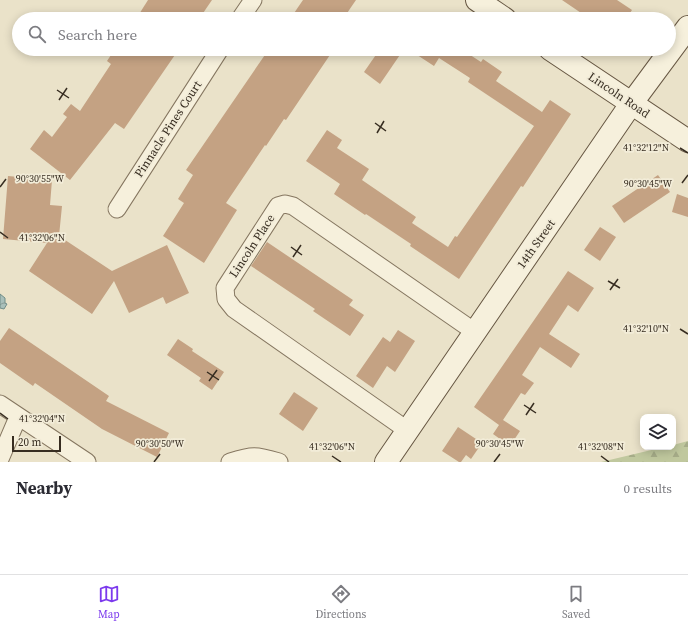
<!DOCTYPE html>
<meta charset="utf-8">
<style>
body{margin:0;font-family:"Source Serif 4",serif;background:#f7f7f7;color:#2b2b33}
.controls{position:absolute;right:12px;bottom:12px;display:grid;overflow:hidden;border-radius:8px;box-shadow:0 2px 10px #0003}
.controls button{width:36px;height:36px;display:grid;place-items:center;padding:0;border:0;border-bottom:1px solid #e1e1e2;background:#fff;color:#2b2b33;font:20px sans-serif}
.scale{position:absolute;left:12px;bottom:10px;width:49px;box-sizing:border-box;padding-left:4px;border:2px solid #372d21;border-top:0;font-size:11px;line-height:14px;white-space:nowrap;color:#372d21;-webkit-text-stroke:3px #f2ecd8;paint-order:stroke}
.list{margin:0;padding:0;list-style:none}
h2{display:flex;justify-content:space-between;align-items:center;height:52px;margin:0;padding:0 16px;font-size:17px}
h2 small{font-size:13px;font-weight:400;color:#7c7c81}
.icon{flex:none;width:22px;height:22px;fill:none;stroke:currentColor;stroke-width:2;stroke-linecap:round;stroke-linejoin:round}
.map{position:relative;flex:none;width:688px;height:462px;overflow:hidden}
.search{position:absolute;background:#fff;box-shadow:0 2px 10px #0003;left:12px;right:12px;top:12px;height:44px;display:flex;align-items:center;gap:10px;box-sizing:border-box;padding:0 14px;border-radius:22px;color:#7c7c81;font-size:15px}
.sheet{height:112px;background:#fff}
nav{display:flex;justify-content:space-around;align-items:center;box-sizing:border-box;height:56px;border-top:1px solid #e1e1e2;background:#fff;font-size:11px;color:#7c7c81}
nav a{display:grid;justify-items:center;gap:2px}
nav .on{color:#7c3aed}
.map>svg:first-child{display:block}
.forest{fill:url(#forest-firs)}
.water{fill:url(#water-waves);stroke:#718d88}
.building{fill:#c4a283}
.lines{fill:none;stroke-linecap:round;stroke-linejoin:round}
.street-casing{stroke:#857660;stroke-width:19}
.secondary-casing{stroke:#675743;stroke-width:24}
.street{stroke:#f6f0dc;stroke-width:17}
.secondary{stroke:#f6f0dc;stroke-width:22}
.ticks{fill:none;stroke:#372d21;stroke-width:1.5}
.labels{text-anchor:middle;stroke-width:3.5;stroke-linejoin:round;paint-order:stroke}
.street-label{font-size:12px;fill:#372d21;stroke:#f2ecd8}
.ticks-label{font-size:10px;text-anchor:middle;fill:#372d21;stroke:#f2ecd8;stroke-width:3.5;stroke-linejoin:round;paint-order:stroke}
</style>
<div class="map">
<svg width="688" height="462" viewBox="0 0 688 462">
<defs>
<pattern id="forest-firs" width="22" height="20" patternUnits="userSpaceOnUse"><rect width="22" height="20" fill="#c0c89e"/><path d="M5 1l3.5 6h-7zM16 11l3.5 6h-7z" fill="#a6ac88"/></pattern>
<pattern id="water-waves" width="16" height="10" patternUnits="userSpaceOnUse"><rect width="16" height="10" fill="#a9bfba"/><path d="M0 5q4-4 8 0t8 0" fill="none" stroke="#8a9c97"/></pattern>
</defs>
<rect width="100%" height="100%" fill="#eae2c9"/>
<!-- forest -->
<polygon class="forest" points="688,441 688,462 601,462 664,447 673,447 673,445"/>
<!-- water -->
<polygon class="water" points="0,294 5,298 5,303 7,304 4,309 0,308"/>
<!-- building -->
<g class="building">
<polygon points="148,0 212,0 199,19 136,19"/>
<polygon points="303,0 356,0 343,19 290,19"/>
<polygon points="562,0 617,0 632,10 626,19 590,19"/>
<polygon points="115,49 179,49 124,129 115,123 70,180 30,149 44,130 52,137 67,117 63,114 71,104 80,111 111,64 107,61"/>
<polygon points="269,49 334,49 286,120 284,119 266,146 265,145 226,203 237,210 204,263 163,236 184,203 178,199 193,175 186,170"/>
<polygon points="380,49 404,49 380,84 364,72"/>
<polygon points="408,49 461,49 481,62 483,59 502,72 496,81 542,112 550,100 571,114 523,187 521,186 459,279 410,246 411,244 366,214 365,215 334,194 340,184 306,161 327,130 342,140 337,148 369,169 362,180 416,217 412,223 448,247 455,236 457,237 534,126 468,82 470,78 439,58 434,66"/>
<polygon points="658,175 670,192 624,223 612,206"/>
<polygon points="8,176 52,180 50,205 62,206 59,236 112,271 167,245 189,293 166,304 163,297 129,313 114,281 92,314 29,271 47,243 3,239"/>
<polygon points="677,194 688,198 688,217 672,212"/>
<polygon points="600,227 616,237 600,261 584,250"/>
<polygon points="267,242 353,300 349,305 364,315 350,336 313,311 315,309 251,266"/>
<polygon points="568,271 594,288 578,312 568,305 549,334 580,354 571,368 540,347 522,375 534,383 525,395 521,393 503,420 520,431 510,446 493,434 499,425 474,407"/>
<polygon points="9,328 109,396 106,401 169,433 157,457 102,429 35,383 33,386 0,363 0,341"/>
<polygon points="398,330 415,341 395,372 387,366 373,388 356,376 383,337 390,342"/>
<polygon points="178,339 193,349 192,351 224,372 212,390 199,381 201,378 167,355"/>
<polygon points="294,392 318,408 303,431 279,414"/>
<polygon points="458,427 482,443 471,459 466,455 461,462 459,462 442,451"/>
</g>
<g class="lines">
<!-- street casing -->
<g class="street-casing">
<g id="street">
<polyline points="240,19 253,0"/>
<polyline points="117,209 220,49"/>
<polyline points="0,404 87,462"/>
<polyline points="407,430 234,309 226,299 225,288 278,206 285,204 293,206 475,332"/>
<polyline points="0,459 18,417"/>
<path d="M230 462C252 455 256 455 279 462"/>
</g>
</g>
<!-- secondary casing -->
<g class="secondary-casing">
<g id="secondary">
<polyline points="477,0 505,19"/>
<polyline points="550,49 688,141"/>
<polyline points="386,462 631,104 688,27"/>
</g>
</g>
<!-- street -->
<use href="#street" class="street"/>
<!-- secondary -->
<use href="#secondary" class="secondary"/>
</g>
<!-- ticks -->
<path class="ticks" d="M57 90 69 98M59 100 67 88M375 123 386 131M377 133 384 121M680 148 688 153M682 183 688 175M0 187 6 179M0 232 8 238M291 247 302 255M293 257 301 245M608 281 620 288M610 290 618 279M680 329 688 334M207 372 219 380M209 381 217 370M524 405 536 413M0 413 8 419M526 415 534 403M332 456 341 462M601 456 609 462M154 462 160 454M494 462 500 454"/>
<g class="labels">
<!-- street labels -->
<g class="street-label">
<text transform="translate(619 95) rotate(34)" y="4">Lincoln Road</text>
<text transform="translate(168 129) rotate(-57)" y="4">Pinnacle Pines Court</text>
<text transform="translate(536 244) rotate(-55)" y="4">14th Street</text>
<text transform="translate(252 246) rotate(-57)" y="4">Lincoln Place</text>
</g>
</g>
<g class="ticks-label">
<text x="646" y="151">41°32'12"N</text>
<text x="40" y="182">90°30'55"W</text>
<text x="648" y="187">90°30'45"W</text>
<text x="42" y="241">41°32'06"N</text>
<text x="646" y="332">41°32'10"N</text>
<text x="42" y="422">41°32'04"N</text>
<text x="160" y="447">90°30'50"W</text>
<text x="500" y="447">90°30'45"W</text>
<text x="332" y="450">41°32'06"N</text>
<text x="601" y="450">41°32'08"N</text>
</g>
</svg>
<div class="controls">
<button><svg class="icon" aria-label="layers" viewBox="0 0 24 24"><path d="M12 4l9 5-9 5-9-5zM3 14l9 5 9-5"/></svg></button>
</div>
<div class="scale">20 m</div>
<div class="search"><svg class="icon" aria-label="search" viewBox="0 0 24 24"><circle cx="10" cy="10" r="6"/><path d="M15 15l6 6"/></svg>Search here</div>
</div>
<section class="sheet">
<h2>Nearby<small>0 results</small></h2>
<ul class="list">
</ul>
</section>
<nav>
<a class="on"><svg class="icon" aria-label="map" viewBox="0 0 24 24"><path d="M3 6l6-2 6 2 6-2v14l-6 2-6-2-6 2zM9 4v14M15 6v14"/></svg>Map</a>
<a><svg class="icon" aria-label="directions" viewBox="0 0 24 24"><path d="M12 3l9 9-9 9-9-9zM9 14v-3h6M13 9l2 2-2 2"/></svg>Directions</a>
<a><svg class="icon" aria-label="saved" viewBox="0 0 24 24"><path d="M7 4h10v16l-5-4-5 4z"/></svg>Saved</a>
</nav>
